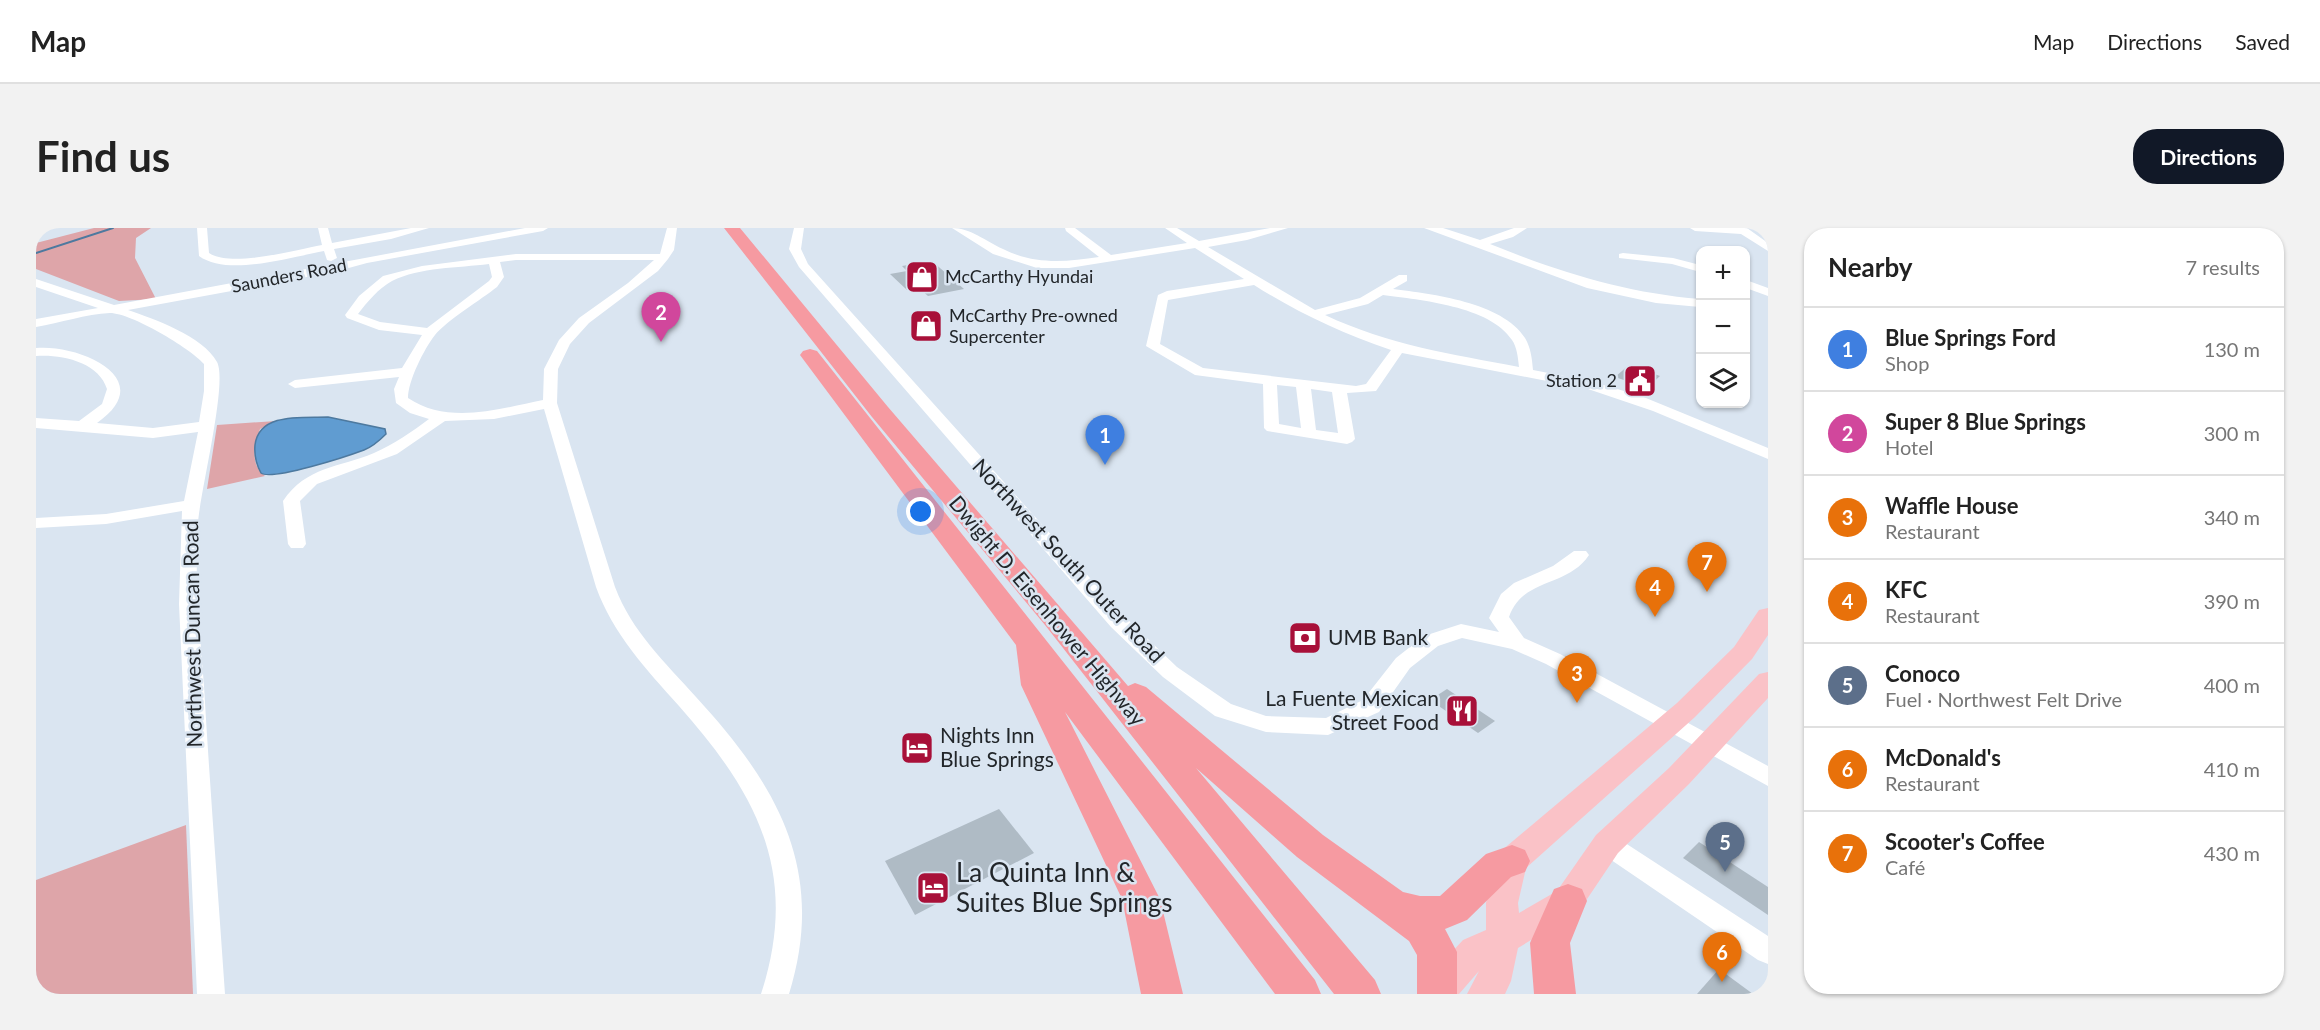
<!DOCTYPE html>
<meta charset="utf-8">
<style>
body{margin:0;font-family:Lato,sans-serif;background:#f2f2f2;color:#222}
.controls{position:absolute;right:18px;top:18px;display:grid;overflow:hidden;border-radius:12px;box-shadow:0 2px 4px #0004}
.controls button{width:54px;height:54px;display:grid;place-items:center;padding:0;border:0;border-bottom:2px solid #e0e0e0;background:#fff;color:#222;font:30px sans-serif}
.you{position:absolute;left:885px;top:284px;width:21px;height:21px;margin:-15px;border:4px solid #fff;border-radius:50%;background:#1a73e8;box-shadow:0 0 0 9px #1a73e833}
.badge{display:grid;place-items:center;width:39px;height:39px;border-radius:50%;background:#111827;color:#fff;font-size:20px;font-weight:700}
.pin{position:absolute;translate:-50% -50px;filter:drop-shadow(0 2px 3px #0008)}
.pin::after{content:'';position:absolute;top:32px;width:21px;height:18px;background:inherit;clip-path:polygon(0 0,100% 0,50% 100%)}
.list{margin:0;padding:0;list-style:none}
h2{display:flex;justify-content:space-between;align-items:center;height:78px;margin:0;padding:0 24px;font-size:26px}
h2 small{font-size:20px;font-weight:400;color:#767676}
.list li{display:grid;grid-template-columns:39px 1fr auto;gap:18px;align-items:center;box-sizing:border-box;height:84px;padding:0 24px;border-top:2px solid #e0e0e0}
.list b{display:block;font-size:22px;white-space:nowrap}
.list p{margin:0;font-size:20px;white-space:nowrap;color:#767676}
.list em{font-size:20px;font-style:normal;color:#767676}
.icon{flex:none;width:33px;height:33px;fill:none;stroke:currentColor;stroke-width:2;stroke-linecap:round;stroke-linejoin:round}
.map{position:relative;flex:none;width:1732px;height:766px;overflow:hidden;border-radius:24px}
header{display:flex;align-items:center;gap:36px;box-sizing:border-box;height:84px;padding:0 30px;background:#fff;border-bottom:2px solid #e0e0e0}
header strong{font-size:28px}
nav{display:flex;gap:33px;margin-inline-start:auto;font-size:21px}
.intro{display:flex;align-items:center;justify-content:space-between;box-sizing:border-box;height:144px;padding:0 36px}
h1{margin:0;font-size:42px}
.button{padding:15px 27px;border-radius:24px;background:#111827;color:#fff;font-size:21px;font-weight:700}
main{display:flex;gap:36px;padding:0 36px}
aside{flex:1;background:#fff;border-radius:24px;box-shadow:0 2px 4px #0004}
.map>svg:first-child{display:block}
.green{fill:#dea5a9}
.water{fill:#609cd1;stroke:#4d799f;stroke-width:1.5}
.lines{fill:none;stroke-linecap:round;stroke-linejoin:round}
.stream{stroke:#4d799f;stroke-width:2}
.building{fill:#afbbc5}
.minor{fill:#fff;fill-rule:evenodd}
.major{fill:#fac2c7;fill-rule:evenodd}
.highway{fill:#f69aa1;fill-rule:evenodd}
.labels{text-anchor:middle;stroke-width:5;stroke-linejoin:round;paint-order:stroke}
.far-street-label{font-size:18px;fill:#22262a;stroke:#dae5f1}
.far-poi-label{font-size:18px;fill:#22262a;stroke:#dae5f1;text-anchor:start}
.street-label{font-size:21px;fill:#22262a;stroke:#dae5f1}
.poi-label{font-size:21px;fill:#22262a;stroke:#dae5f1;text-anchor:start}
.near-poi-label{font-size:26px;fill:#22262a;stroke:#dae5f1;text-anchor:start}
</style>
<header>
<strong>Map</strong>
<nav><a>Map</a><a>Directions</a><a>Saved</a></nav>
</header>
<div class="intro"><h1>Find us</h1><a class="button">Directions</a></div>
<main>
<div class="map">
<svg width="1732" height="766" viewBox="0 0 1732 766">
<rect width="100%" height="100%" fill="#dae5f1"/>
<!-- green -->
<g class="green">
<polygon points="58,0 115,0 100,10 99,30 120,71 83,73 0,41 0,15"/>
<path d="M240 193 224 201C219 216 213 236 229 248L171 261 181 197Z"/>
<polygon points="150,597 157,766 0,766 0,652"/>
</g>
<!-- water -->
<path class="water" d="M292 189 349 201 350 206C344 212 336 219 328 222 312 228 236 253 225 245 220 236 218 228 219 217 223 184 267 190 292 189Z"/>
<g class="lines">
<!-- stream -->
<polyline class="stream" points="0,25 77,0"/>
</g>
<!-- building -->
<g class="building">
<polygon points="896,33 928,61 892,68 883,60 871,62 854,46 871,43 866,38"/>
<polygon points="1593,137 1624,148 1611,160 1579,149"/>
<polygon points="1411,461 1459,493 1442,505 1394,472"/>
<polygon points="963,581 998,625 879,687 849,633"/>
<polygon points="1663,614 1732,659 1732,687 1647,630"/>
<polygon points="1683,741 1717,766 1661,766"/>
</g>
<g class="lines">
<!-- minor -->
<g class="minor">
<path d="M161 0H171L173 25C196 40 258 22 286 17L282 0H292L296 15 375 0H393L355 11 298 21 301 30 295 33 291 32 288 23C255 29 192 49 163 28Z"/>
<path d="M489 0H512L507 3 331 35 298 44 92 82C118 91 167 108 181 134 192 154 164 264 162 295 158 349 164 404 168 458 174 561 182 663 189 766H161L143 376 146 283 70 296 0 300V290L70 286 148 273 162 204 117 210 0 200V190L43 193 66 176 71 161C63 134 25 126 0 128V120C44 116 124 151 61 195L117 200 163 194 168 163V136C154 120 95 85 74 85 50 86 24 95 0 99V91L62 80 0 59V51L78 77Z"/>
<path d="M631 0H641L638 22 632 31 622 43 553 95 534 116 522 141 521 175 579 359C596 404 629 434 660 469 742 558 791 643 753 766H725C764 646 722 567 643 478 610 441 577 406 560 359L508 181 458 191 409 193 361 226 281 256 264 273 270 316 267 320H255L252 316 247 273C271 238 302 240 338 225 358 216 376 204 393 191L374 185 360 175 358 161 363 149 259 160 252 156 259 152 366 140 386 107 343 102 311 90 309 87 323 68 347 48 386 38 480 26H624ZM480 32H618L592 55 543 90 523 112 508 141 507 172C463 181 412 197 372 170 372 153 388 121 399 107 410 93 446 71 461 59L468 49 464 34ZM453 36 456 49 453 53 391 100 344 94 322 86C331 74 343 60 356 53 384 39 422 40 453 36Z"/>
<path d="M758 0H768L765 21 772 36 1089 389 1141 439 1195 476 1230 488 1290 490 1327 472 1360 430 1388 408 1425 396 1463 404 1453 390 1465 366 1478 355 1517 338 1538 323H1550L1553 327C1531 360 1487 349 1473 389L1488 410 1524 426 1732 538V558L1510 436 1476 421 1426 410 1402 418 1374 440 1343 484 1292 507 1230 504 1179 488 1127 449 1075 399 763 39 753 21Z"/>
<path d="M916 0C935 0 949 13 967 21 999 37 1029 34 1063 29L1030 3 1029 0H1039L1075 27 1151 15 1129 0H1141L1163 13 1234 0H1252L1211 12 1172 19 1279 82 1324 70 1363 47H1371V53L1357 61C1396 66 1466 74 1489 110 1495 120 1496 131 1497 142L1554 153 1605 168 1732 220V231L1617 183 1552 161 1366 125 1340 163 1311 165 1319 211 1316 214 1311 216 1231 203 1228 200 1227 156 1159 147 1110 118 1122 67 1131 63 1208 51 1159 20 1033 40H1001L957 26ZM1218 57C1262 85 1305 105 1355 122L1330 156 1320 158 1167 140 1124 116 1132 72ZM1347 67C1384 72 1454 78 1476 112 1481 119 1482 130 1483 139 1415 126 1353 117 1289 87L1332 76ZM1241 157 1260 159 1265 200 1243 196ZM1275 161 1296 164 1302 205 1280 202Z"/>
<path d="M1388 0H1407L1444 12 1478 0H1491L1477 9 1454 16C1523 44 1590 65 1664 71V79L1620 75 1551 60Z"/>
<polygon points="1654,0 1711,0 1732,15 1732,23 1705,6 1659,3"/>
<polygon points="1587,25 1637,30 1664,37 1664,44 1636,36 1583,30 1583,26"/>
<polygon points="1710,52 1732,60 1732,68 1710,60"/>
<polygon points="1571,605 1580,609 1732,708 1732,736 1722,732 1562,623 1559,616 1562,609"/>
</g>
<!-- major -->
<polygon class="major" points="1732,380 1732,407 1716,431 1659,489 1490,640 1482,675 1483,685 1521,663 1560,607 1633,540 1723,446 1732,444 1732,470 1653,556 1582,625 1543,683 1482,720 1475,753 1469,766 1431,766 1443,743 1423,766 1383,766 1388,754 1427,712 1450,702 1450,675 1465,623 1641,475 1698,419 1723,382"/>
<!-- highway -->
<g class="highway">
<polygon points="688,0 704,0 852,179 1092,458 1099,455 1110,459 1287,607 1367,664 1384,668 1404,668 1450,626 1476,617 1489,622 1494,633 1489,644 1475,649 1431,692 1409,701 1421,724 1421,766 1381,766 1381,727 1373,713 1261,629 1160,540 1339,752 1345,766 1298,766 1009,397 836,189"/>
<polygon points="774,121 781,123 1279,752 1285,766 1239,766 1029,484 1124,671 1147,766 1105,766 1086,671 985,457 980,417 764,127 767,123"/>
<polygon points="1532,656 1546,661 1551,673 1534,715 1540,766 1498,766 1494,715 1518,661"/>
</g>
</g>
<!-- icons -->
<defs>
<g id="shop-square" transform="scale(1.725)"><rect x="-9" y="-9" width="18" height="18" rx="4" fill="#a81039" stroke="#dae5f1"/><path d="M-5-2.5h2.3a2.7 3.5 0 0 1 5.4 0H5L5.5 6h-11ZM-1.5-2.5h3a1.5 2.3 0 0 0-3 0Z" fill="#fff"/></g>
<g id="civic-square" transform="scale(1.725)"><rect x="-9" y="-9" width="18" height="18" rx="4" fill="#a81039" stroke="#dae5f1"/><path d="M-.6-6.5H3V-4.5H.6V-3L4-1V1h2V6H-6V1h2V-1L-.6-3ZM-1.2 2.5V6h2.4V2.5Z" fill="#fff"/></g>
<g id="bank-square" transform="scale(1.725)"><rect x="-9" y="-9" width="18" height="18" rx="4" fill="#a81039" stroke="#dae5f1"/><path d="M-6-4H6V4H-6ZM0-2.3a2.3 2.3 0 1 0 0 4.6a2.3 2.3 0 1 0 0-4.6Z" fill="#fff"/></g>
<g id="restaurant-square" transform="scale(1.725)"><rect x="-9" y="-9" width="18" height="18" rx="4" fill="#a81039" stroke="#dae5f1"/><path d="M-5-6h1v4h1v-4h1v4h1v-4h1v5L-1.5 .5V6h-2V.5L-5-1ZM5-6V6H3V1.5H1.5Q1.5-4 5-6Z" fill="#fff"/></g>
<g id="hotel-square" transform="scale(1.725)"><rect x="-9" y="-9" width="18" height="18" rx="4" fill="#a81039" stroke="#dae5f1"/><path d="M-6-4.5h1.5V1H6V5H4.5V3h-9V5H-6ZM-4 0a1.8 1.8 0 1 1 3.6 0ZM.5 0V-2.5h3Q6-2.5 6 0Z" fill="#fff"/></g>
</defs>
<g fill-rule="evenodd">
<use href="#shop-square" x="886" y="49"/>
<use href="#shop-square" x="890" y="98"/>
<use href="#civic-square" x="1604" y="153"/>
<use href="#bank-square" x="1269" y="410"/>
<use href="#restaurant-square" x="1426" y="483"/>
<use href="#hotel-square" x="881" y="520"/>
<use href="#hotel-square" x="897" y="660"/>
</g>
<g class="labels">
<!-- far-street labels -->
<g class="far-street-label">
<text transform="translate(253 48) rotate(-11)" y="6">Saunders Road</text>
</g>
<!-- far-poi labels -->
<g class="far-poi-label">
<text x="909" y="55">McCarthy Hyundai</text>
<text x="913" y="94">McCarthy Pre-owned<tspan x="913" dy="21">Supercenter</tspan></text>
<text x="1581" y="159" text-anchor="end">Station 2</text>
</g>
<!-- street labels -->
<g class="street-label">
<text transform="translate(1032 333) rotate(47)" y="7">Northwest South Outer Road</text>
<text transform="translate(1011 383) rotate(50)" y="7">Dwight D. Eisenhower Highway</text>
<text transform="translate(157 406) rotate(-91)" y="7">Northwest Duncan Road</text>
</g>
<!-- poi labels -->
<g class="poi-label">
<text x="1292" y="417">UMB Bank</text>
<text x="1403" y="478" text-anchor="end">La Fuente Mexican<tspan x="1403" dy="24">Street Food</tspan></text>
<text x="904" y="515">Nights Inn<tspan x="904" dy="24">Blue Springs</tspan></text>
</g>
<!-- near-poi labels -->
<g class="near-poi-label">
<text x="920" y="654">La Quinta Inn &amp;<tspan x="920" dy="30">Suites Blue Springs</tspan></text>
</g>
</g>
</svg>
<div class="controls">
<button>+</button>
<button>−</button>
<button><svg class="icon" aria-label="layers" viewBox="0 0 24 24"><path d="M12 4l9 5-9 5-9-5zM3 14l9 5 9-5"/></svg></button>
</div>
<div class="you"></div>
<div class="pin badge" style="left:1069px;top:237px;background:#3f7fe0">1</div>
<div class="pin badge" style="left:625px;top:114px;background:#d1479c">2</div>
<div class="pin badge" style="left:1541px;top:475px;background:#e8710a">3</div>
<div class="pin badge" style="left:1619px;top:389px;background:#e8710a">4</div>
<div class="pin badge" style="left:1689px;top:644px;background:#5c6f8a">5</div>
<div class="pin badge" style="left:1686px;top:754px;background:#e8710a">6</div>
<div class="pin badge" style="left:1671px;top:364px;background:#e8710a">7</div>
</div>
<aside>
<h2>Nearby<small>7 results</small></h2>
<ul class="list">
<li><span class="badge" style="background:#3f7fe0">1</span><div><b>Blue Springs Ford</b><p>Shop</p></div><em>130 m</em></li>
<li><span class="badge" style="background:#d1479c">2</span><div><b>Super 8 Blue Springs</b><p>Hotel</p></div><em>300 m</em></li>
<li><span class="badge" style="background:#e8710a">3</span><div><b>Waffle House</b><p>Restaurant</p></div><em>340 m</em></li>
<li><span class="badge" style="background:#e8710a">4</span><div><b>KFC</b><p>Restaurant</p></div><em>390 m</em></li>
<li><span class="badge" style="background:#5c6f8a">5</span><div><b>Conoco</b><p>Fuel · Northwest Felt Drive</p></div><em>400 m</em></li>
<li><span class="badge" style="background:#e8710a">6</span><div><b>McDonald's</b><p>Restaurant</p></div><em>410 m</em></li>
<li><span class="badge" style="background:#e8710a">7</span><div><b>Scooter's Coffee</b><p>Café</p></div><em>430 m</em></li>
</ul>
</aside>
</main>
